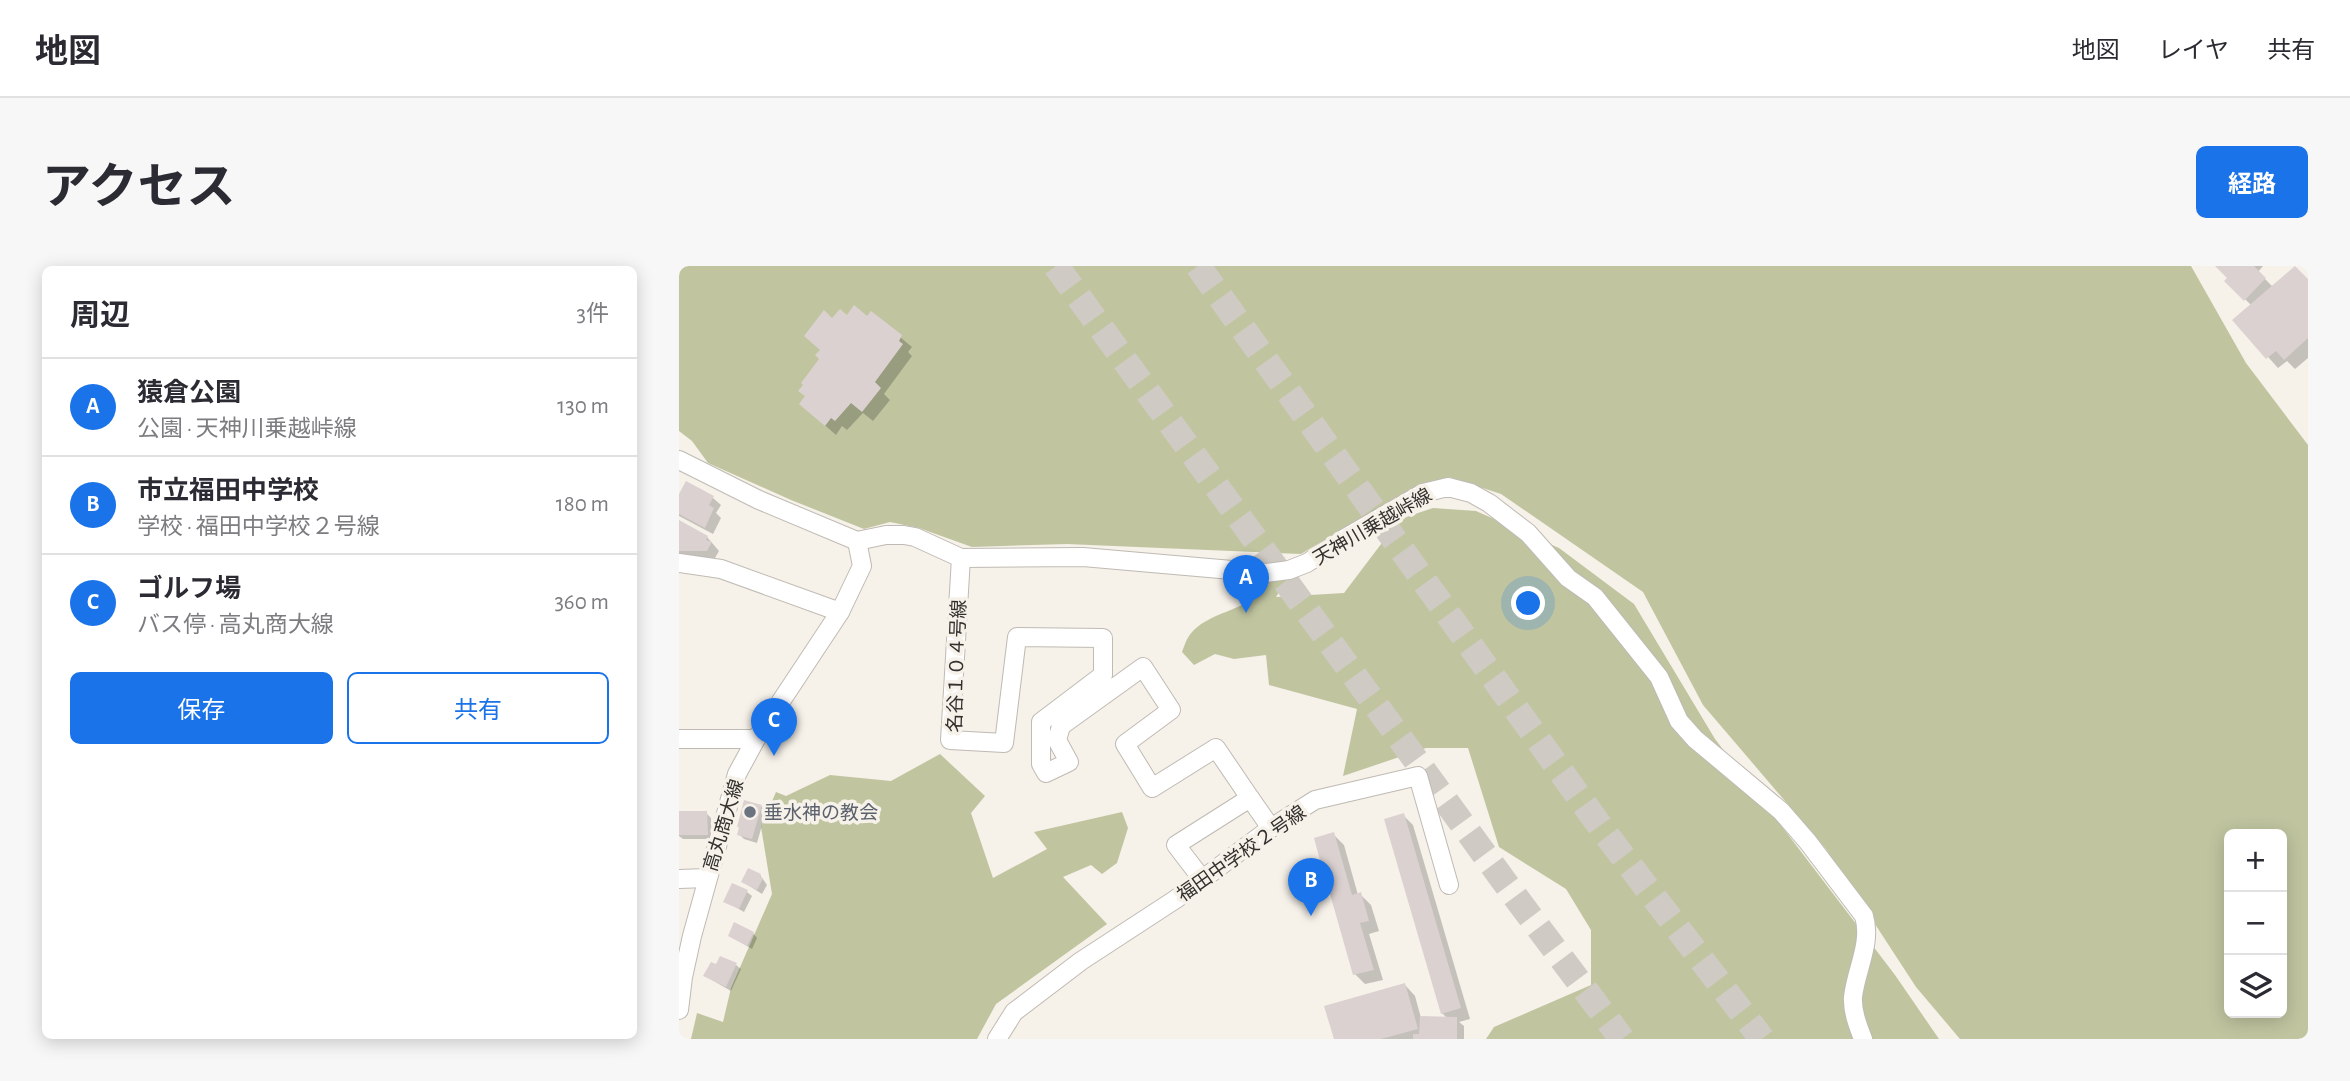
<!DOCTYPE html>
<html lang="ja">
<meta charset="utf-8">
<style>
body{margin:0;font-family:"Alegreya Sans","Noto Sans JP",sans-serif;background:#f7f7f7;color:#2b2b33}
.controls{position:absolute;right:21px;bottom:21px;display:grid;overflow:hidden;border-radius:10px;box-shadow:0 4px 18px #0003}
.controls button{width:63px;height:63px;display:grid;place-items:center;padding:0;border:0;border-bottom:2px solid #e1e1e2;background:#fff;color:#2b2b33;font:35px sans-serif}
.you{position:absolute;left:850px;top:338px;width:24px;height:24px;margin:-18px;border:5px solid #fff;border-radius:50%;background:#1a73e8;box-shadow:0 0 0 10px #1a73e833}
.badge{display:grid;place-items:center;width:46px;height:46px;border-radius:50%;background:#1a73e8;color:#fff;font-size:23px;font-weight:700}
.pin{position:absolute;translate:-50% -58px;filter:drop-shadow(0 2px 4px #0008)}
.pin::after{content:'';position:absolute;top:37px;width:24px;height:21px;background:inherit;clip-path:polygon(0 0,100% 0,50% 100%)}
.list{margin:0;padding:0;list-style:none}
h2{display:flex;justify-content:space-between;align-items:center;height:91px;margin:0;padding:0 28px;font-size:30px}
h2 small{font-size:23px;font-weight:400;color:#7c7c81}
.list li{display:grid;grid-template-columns:46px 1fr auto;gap:21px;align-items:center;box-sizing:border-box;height:98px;padding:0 28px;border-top:2px solid #e1e1e2}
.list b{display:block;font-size:26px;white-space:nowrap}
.list p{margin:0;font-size:23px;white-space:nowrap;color:#7c7c81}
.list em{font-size:23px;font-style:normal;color:#7c7c81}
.actions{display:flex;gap:14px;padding:21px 28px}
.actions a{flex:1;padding:16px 0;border:2px solid #1a73e8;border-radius:10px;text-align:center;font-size:24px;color:#1a73e8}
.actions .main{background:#1a73e8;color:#fff}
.icon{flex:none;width:38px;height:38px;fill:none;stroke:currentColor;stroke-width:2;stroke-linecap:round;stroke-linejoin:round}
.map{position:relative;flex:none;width:1629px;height:773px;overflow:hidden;border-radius:10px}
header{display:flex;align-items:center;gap:42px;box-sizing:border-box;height:98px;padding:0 35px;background:#fff;border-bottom:2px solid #e1e1e2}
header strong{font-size:33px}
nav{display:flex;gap:38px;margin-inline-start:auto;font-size:24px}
.intro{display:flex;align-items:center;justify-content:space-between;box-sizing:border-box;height:168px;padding:0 42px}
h1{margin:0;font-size:49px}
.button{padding:18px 32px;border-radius:10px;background:#1a73e8;color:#fff;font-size:24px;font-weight:700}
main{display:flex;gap:42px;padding:0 42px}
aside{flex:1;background:#fff;border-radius:10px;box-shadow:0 4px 18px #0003}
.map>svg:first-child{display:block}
.green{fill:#c0c5a0;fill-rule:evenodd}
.shadow{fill:#0003}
.building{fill:#dbd1d0}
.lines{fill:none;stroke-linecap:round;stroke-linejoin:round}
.highway-tunnel{stroke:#cfcbc4;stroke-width:26;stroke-dasharray:26 13;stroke-linecap:butt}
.minor-casing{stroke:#bfbab3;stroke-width:20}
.minor{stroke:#fff;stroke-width:18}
.worship-dot{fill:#6b7280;stroke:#f6f1e9;stroke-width:2.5}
.labels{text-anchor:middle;stroke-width:7;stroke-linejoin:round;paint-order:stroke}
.street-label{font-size:19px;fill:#33312e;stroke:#f6f1e9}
.worship-label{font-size:19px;fill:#5b616d;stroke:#f6f1e9;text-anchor:start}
</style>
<header>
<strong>地図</strong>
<nav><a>地図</a><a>レイヤ</a><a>共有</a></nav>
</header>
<div class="intro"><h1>アクセス</h1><a class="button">経路</a></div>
<main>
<aside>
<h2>周辺<small>3件</small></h2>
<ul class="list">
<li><span class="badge">A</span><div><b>猿倉公園</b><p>公園 · 天神川乗越峠線</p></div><em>130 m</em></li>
<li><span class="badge">B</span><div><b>市立福田中学校</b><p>学校 · 福田中学校２号線</p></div><em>180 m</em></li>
<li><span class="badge">C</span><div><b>ゴルフ場</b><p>バス停 · 高丸商大線</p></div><em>360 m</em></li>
</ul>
<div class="actions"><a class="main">保存</a><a>共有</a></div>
</aside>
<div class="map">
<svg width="1629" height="773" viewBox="0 0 1629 773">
<rect width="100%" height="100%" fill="#f6f1e9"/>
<!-- green -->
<g class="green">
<path d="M0 0H1512L1567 97 1629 179V773H1281L1237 721 1147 583 1024 439 964 326 822 228 770 211 676 256 622 288 388 278 293 281 240 262 211 256 185 263 112 234 29 197 13 175 0 165ZM1550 568H1603V747H1550Z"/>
<path d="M754 242 797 245 880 282 955 338 1036 473 1216 709 1260 773H807L815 761 912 719V664L887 623 820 581 789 482H747L664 510 678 443 590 419 587 389 555 393 536 388 515 399 503 386C505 381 507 374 510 370 531 341 575 349 590 310L612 308 597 331 665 327 721 253Z"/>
<polygon points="261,488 306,530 292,547 314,612 368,583 355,566 443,546 449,562 438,597 423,608 412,599 384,611 428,658 317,738 298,773 12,773 18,747 44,756 52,722 93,628 82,561 97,526 107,530 151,509 212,515"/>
</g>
<!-- shadow -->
<g class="shadow">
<polygon points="1538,0 1584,0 1579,6 1594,21 1629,14 1629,92 1616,103 1608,95 1599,102 1556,54 1573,40 1548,15 1550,12"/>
<polygon points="192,47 233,81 229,86 233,90 205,128 211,134 194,155 184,147 168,164 163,160 157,169 133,148 143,84 153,54 189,52"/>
<polygon points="8,218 34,232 42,239 37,247 42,252 34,268 0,250 0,231"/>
<polygon points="0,258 28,271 40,285 36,292 0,291"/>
<polygon points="82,540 87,545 78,577 65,573 60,568"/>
<polygon points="0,547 27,547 32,552 33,573 4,573 0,570"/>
<polygon points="724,549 734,559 791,753 780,756 785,760 785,773 657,773 726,719 736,730 742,752 768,752 763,747"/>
<polygon points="654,568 665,579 679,629 681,628 692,639 700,665 690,668 704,714 686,718 676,708 653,629 645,621 644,599"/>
<polygon points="81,609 88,619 83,628 64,616"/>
<polygon points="68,626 73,630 65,646 46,635"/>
<polygon points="74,667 78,672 73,683 51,670"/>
<polygon points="57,699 62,703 52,725 26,710"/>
</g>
<!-- building -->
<g class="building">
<polygon points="1536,0 1575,0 1587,12 1565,35 1545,15 1548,12"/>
<polygon points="1616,0 1629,13 1629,72 1605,94 1597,85 1587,93 1553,54"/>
<polygon points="175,39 188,50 192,45 223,69 220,75 224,78 196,116 202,122 183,146 172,137 156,155 152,152 146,160 120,138 126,130 119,125 124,119 122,117 140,93 136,89 141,84 125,70 145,44 153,52 161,43 168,49"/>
<polygon points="7,215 35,230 30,239 35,242 26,262 0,248 0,228"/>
<polygon points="0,254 29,270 27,274 33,276 28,285 0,285"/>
<polygon points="65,534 83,539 73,573 58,569 60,561 58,561"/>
<polygon points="0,545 28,545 29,569 0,569"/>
<polygon points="725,547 782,742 762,748 705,553"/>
<polygon points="655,566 673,629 682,626 690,655 681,657 695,704 674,709 649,621 644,622 637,599 642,598 635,572"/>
<polygon points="69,602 82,608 81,611 84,612 78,624 62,616"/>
<polygon points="53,617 69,624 60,643 44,636"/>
<polygon points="55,656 75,666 68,680 49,670"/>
<polygon points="41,690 58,697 47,721 24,710 32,696 37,698"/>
<polygon points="726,717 739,763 702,773 655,773 645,740"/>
<polygon points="741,750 778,751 778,773 734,773 734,768 740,768"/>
</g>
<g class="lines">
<!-- highway-tunnel -->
<g class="highway-tunnel">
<polyline points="377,0 838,633 943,773"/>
<polyline points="519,0 926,567 1083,773"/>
</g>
<!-- minor casing -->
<g class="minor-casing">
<g id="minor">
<polyline points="0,194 80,234 178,275"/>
<path d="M178 275 207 269H225L236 271 282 292 404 291 587 307 610 304 628 297 666 272 744 227 769 221 792 227 810 237 849 267 889 312 916 331 980 411 1000 455 1016 473 1102 545 1129 576 1185 650C1193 677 1177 704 1174 731 1173 745 1179 760 1184 773"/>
<polyline points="282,292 271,474 325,477 338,371 424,372 424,409 362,456 362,498 367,507 390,496 378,474 382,460 464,401 492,444 446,478 473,522 537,482 571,532"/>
<polyline points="0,297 42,303 161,346"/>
<polyline points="0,473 77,473"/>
<polyline points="0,613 28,612"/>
<polyline points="523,613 497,579 571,532 592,562"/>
<polyline points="0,744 4,711 13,670 58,508 77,473 161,346 183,300 178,275"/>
<polyline points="318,773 335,746 402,695 497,633 592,562 636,534 739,510 770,619"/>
</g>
</g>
<!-- minor -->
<use href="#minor" class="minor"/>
</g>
<!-- markers -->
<circle class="worship-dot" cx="71" cy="546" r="7"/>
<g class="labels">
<!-- street labels -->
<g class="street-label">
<text transform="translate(693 260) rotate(-30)" y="7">天神川乗越峠線</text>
<text transform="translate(277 400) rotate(-88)" y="7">名谷１０４号線</text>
<text transform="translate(44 559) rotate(-73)" y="7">高丸商大線</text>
<text transform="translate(562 587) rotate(-35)" y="7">福田中学校２号線</text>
</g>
<!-- worship labels -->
<g class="worship-label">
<text x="85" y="553">垂水神の教会</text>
</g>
</g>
</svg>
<div class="controls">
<button>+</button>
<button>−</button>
<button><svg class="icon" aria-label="layers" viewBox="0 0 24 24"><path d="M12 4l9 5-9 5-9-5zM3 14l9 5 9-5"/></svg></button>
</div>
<div class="you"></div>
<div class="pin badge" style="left:567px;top:347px">A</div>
<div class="pin badge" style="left:632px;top:650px">B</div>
<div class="pin badge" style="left:95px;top:490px">C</div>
</div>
</main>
